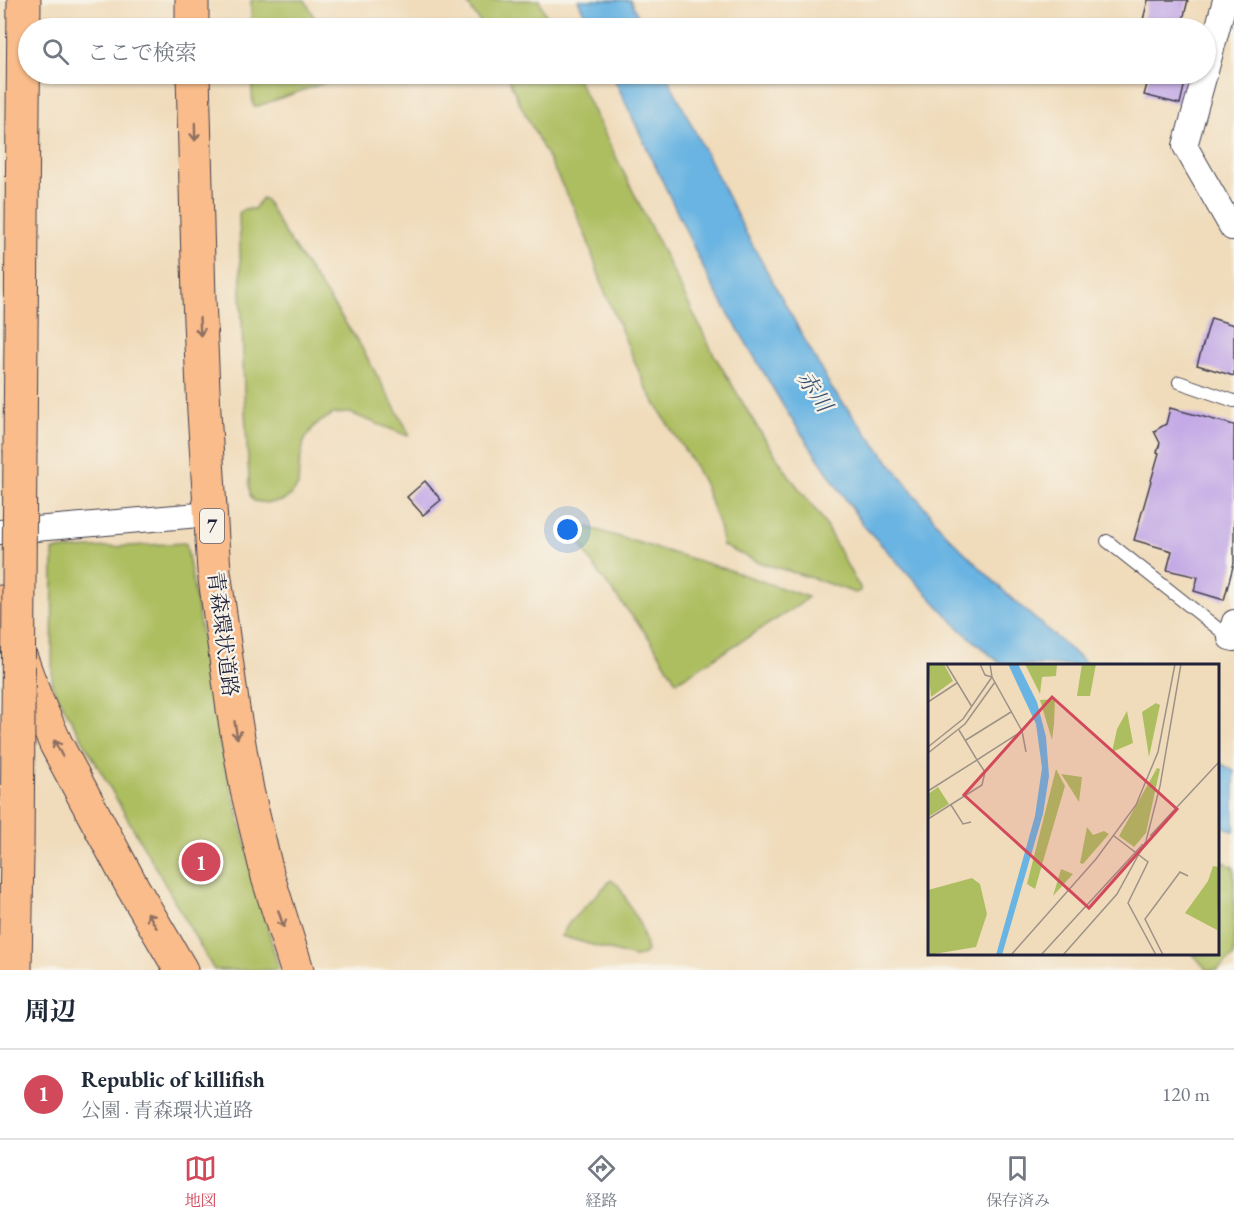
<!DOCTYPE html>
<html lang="ja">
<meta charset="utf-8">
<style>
body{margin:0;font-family:"EB Garamond","Noto Serif JP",serif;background:#f6f6f7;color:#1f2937}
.you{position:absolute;left:568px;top:530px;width:21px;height:21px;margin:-15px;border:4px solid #fff;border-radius:50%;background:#1a73e8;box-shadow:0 0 0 9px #1a73e833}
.badge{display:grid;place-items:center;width:39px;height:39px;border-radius:50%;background:#d1495b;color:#fff;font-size:20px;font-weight:700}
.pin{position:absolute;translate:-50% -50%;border:3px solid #fff;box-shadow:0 2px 6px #0006}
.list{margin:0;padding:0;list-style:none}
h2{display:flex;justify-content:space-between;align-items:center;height:78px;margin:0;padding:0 24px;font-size:26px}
h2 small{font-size:20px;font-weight:400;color:#747a83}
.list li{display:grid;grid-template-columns:39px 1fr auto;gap:18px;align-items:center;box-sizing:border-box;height:90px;padding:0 24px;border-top:2px solid #e0e1e3}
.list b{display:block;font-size:22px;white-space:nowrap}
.list p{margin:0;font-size:20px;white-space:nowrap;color:#747a83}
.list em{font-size:20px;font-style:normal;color:#747a83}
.icon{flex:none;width:33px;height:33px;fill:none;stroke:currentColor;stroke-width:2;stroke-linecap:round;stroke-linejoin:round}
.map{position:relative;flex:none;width:1234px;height:970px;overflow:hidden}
.search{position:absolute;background:#fff;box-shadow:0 2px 4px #0004;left:18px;right:18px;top:18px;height:66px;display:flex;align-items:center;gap:15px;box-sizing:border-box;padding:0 21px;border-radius:33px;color:#747a83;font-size:22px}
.sheet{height:168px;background:#fff}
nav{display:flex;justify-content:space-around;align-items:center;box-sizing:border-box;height:84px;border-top:2px solid #e0e1e3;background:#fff;font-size:16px;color:#747a83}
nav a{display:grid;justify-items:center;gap:3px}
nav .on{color:#d1495b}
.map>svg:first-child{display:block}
.green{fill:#adbe61;stroke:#68704e;stroke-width:1.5}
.water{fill:#69b4e2;stroke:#466b8e;stroke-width:1.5}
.building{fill:#c3a9e6}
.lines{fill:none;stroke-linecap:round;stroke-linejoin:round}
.service-casing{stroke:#413e4e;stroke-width:14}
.minor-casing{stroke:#413e4e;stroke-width:26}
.trunk-casing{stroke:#413e4e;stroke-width:35}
.motorway-casing{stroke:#413e4e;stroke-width:35}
.service{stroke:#fff;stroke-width:12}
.minor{stroke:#fff;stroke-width:24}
.trunk{stroke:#f9bc8a;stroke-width:33}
.motorway{stroke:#f9bc8a;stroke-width:33}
.motorway-bridge-casing{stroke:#413e4e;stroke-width:35;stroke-linecap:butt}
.motorway-bridge{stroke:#f9bc8a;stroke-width:33}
.oneway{stroke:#8e6f62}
.labels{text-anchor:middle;stroke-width:4.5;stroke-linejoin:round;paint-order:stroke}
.shield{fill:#f7f3e8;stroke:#62616f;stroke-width:1.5}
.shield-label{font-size:20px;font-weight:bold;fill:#22223b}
.street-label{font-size:21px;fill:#22223b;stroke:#f7f3e8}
.water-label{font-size:22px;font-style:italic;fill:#3b5575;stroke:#f7f3e8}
.inset-road{fill:none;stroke:#9e9288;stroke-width:1.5}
.view{fill:#d1495b;fill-opacity:0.15;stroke:#d1495b;stroke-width:3}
.inset-edge{fill:none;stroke:#22223b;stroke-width:3}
</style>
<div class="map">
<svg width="1234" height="970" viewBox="0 0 1234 970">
<rect width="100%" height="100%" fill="#f7f3e8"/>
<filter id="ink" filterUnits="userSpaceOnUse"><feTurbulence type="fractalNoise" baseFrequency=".0167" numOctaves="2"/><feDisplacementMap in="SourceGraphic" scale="12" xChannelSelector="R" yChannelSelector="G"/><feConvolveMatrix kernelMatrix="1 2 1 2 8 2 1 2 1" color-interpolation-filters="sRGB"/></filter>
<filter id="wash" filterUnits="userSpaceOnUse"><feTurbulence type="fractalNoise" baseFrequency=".008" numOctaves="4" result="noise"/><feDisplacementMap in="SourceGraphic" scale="24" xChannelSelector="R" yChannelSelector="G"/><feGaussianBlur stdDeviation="1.35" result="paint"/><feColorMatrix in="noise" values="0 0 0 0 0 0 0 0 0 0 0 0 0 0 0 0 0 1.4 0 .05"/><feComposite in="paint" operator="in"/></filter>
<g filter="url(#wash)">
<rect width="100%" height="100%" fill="#f0dcbb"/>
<!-- green -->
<g class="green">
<polygon points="251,0 305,0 320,28 251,28"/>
<polygon points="465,0 539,0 552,28 484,28"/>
<polygon points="251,74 343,74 345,76 255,107 253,105"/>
<polygon points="506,74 575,74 713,353 759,430 790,477 821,517 855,580 860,587 860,591 855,593 815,579 758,562 723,546 719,526 704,484 690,458 672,431 646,388 604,290 587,239 573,206 519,102"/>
<polygon points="262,198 266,200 285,234 359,343 409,433 408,436 350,413 333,414 315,425 304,441 299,467 298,486 291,495 283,501 268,503 254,501 250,495 244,393 239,213 244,209 254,209"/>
<path d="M580 525 732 571 808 597 799 605 678 681 675 680C665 663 655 645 643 630 621 601 584 560 573 526Z"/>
<polygon points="186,543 222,753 279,970 214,970 52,686 53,550"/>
<polygon points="1218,858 1234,868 1234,956 1217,970 1207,970 1193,954 1218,954"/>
<polygon points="611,880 619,886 641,927 647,951 642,956 634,957 561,936 569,923"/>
</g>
<!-- water -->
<g class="water">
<polygon points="578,0 630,0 644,28 591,28"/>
<polygon points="612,74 666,74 746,233 832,389 945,533 1010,597 1088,665 1002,665 961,630 863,525 787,412 710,282"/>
<polygon points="1218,762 1234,771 1234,832 1218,823"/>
</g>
<g id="blocks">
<!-- building -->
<g class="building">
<polygon points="1148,0 1188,0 1181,28 1141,28"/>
<polygon points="1150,74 1187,74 1180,104 1144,95"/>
<polygon points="1211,318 1234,325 1234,376 1197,365"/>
<polygon points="1170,408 1234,425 1234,563 1224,600 1194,591 1198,577 1167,570 1172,551 1134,540 1159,453 1157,452 1160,443 1154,431 1166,424"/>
<polygon points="425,481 441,500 423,515 407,497"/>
</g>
</g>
</g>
<g filter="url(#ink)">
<use href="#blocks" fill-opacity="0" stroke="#413e4e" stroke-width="1.5"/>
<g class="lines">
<!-- service casing -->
<g class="service-casing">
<g id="service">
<polyline points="1179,382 1234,401"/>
<polyline points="1107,541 1230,638"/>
</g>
</g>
<!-- minor casing -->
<g class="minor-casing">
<g id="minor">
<polyline points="1206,71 1225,0"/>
<polyline points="1205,74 1185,146 1232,228 1234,228"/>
<polyline points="0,532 211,514"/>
<polyline points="1234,622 1230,638 1234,639"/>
</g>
</g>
<!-- trunk casing -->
<g class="trunk-casing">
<g id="trunk">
<polyline points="192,0 192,28"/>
<polyline points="193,74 199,298 204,412 214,571 233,709 247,790 268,877 297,970"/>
<polyline points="0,602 36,699 56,744 133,888 181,970"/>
</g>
</g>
<!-- motorway casing -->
<g class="motorway-casing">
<g id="motorway">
<polyline points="20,450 24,0"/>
<polyline points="15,970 17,854"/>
</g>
</g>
<!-- service -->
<use href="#service" class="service"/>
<!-- minor -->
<use href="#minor" class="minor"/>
<!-- trunk -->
<use href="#trunk" class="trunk"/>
<!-- motorway -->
<use href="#motorway" class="motorway"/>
<!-- motorway-bridge casing -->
<g class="motorway-bridge-casing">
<polyline id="motorway-bridge" points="17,854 20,450"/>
</g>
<!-- motorway-bridge -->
<use href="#motorway-bridge" class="motorway-bridge"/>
</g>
<!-- one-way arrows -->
<defs><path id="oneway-shaft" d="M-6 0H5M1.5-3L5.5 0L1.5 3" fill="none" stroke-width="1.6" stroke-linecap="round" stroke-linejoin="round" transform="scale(1.5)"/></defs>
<g class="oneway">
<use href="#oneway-shaft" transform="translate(195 132) rotate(89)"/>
<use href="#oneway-shaft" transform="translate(200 327) rotate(87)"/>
<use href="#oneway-shaft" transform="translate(236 730) rotate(80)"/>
<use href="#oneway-shaft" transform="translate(58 748) rotate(-117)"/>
<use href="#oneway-shaft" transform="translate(281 919) rotate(72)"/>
<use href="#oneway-shaft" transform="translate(152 920) rotate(-120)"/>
</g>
</g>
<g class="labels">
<!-- shield labels -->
<rect class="shield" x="200" y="509" width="24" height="34" rx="4.5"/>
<g class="shield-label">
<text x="212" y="533">7</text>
</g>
<!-- street labels -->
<g class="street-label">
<text transform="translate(223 634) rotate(83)" y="7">青森環状道路</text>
</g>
<!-- water labels -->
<g class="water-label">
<text transform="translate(815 391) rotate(56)" y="8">赤川</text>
</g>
</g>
<!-- overview -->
<g transform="translate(928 664)">
<rect width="291" height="291" fill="#f0dcbb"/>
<path d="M0 0H16L25 17 3 33ZM97 0H129L128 12 114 13 112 30ZM154 0H168L162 32H149ZM127 35 126 60 124 76 112 36ZM228 39 232 41 221 93 214 48ZM199 47 205 79 184 88 189 65ZM229 104 232 105 218 169 206 183 191 172ZM128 105 137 122 107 225 99 220ZM133 110 154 113 151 138 139 119ZM10 123 21 140 0 153V130ZM159 163 165 171 176 167 181 170 155 200 152 199ZM285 202 291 203 289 266 257 249 280 217ZM133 205 145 210 125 232 128 222ZM44 214 52 220 59 250 48 283 0 291V226Z" fill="#adbe61"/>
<path d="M80 0H90L109 38 118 73 121 112 115 150 74 291H68L107 152 114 104 108 60Z" fill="#69b4e2"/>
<path class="inset-road" d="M18 0 44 43M52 0 57 11 64 13M0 38 29 19M31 66 49 96 94 67 64 13 62 0M94 67 98 88M38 76 83 48M0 83 35 55 64 13M0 89 37 60 67 18M0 127 49 96 57 108 54 121 0 155M23 141 35 160 43 158M186 172 220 198 200 239 228 291M222 172 291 98M83 291 168 195 208 141 230 88 247 0M113 291 215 180M135 291 189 230 218 177 232 122 253 0M235 291 217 255 252 208 260 212"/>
<path class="view" d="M124 33 249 145 161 244 36 131Z"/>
<rect width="291" height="291" class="inset-edge"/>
</g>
</svg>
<div class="you"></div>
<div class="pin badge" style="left:201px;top:862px">1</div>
<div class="search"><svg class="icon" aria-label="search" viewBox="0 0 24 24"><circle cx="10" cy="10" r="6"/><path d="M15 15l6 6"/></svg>ここで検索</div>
</div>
<section class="sheet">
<h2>周辺<small></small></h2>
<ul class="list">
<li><span class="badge">1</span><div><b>Republic of killifish</b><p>公園 · 青森環状道路</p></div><em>120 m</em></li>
</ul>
</section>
<nav>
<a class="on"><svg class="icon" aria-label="map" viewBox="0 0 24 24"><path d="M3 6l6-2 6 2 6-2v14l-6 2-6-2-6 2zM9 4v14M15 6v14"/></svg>地図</a>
<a><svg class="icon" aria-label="directions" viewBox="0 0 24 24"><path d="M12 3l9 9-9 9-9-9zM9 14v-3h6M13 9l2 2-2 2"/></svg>経路</a>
<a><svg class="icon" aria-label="saved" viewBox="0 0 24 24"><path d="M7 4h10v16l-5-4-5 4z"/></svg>保存済み</a>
</nav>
